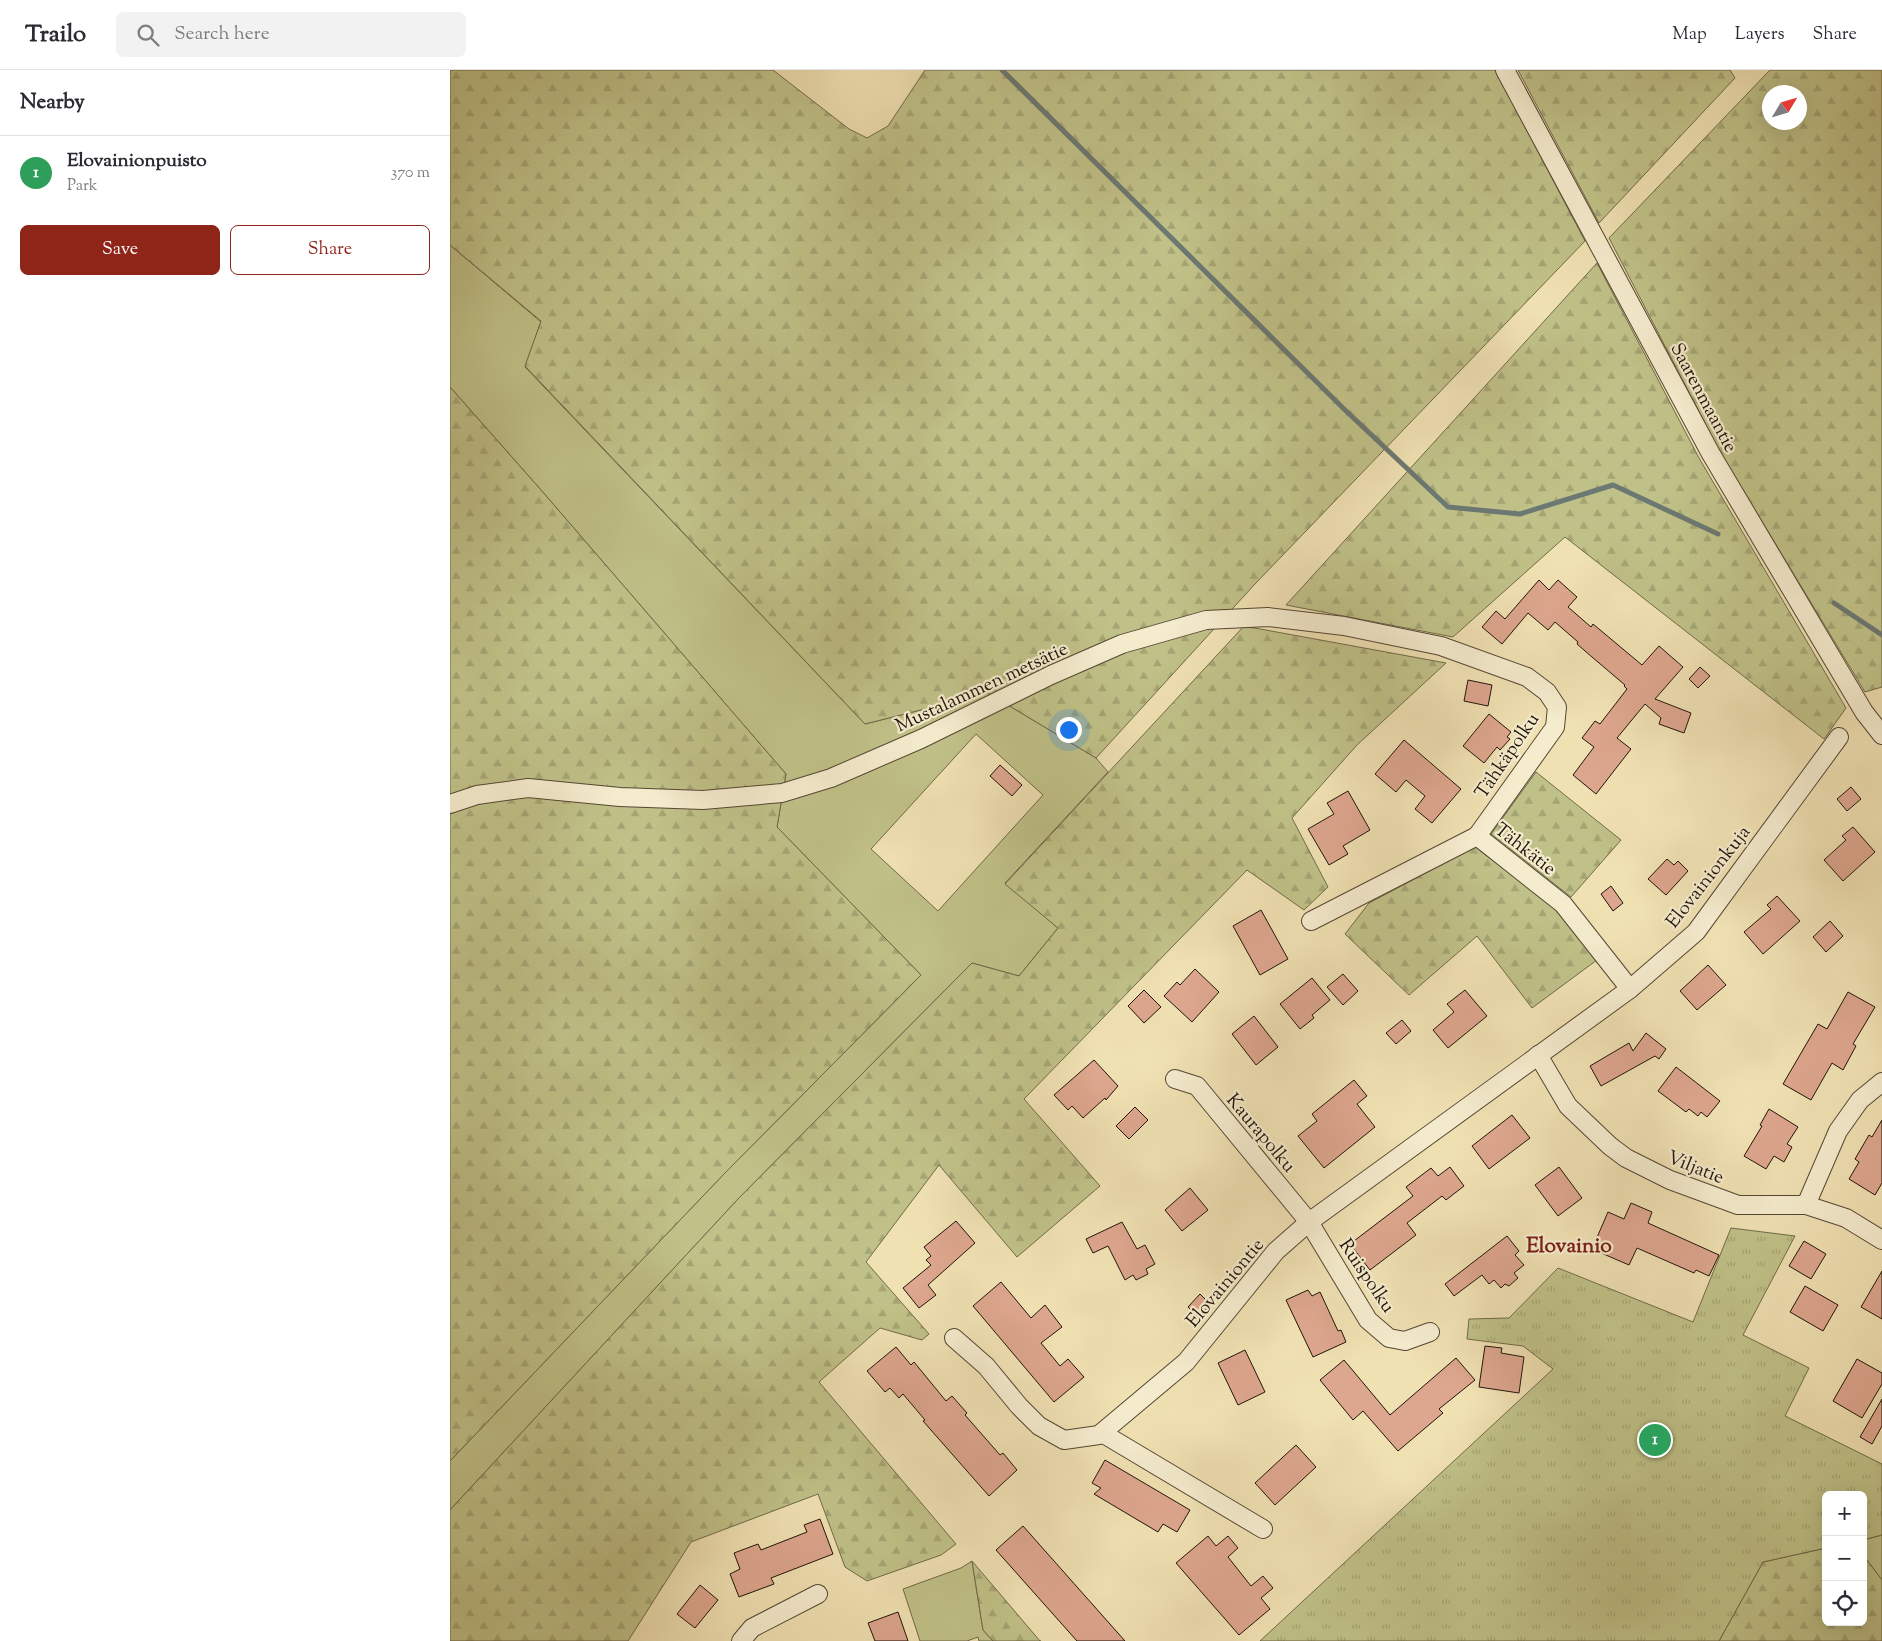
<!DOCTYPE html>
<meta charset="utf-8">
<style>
body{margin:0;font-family:"Sorts Mill Goudy",serif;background:#f2f2f3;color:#2b2b33}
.controls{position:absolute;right:15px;bottom:15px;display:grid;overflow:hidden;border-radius:8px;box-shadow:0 5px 20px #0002}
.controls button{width:45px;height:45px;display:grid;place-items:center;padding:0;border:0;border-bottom:1px solid #e1e1e2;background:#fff;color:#2b2b33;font:25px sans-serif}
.compass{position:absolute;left:1312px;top:15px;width:45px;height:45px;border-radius:50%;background:#fff;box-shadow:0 5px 20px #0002;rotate:52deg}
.you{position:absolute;left:618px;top:659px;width:18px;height:18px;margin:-12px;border:4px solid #fff;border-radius:50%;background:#1a73e8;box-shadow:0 0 0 8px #1a73e833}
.badge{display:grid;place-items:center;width:32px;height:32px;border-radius:50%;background:#8f2418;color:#fff;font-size:16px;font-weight:700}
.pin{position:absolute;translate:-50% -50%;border:2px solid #fff;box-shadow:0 1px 5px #0006}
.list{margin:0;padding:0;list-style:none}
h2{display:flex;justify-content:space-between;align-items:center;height:65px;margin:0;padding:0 20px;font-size:21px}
h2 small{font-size:16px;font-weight:400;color:#7c7c81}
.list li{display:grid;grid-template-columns:32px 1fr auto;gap:15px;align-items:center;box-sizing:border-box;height:75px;padding:0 20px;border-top:1px solid #e1e1e2}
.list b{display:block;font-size:19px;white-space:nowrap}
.list p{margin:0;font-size:16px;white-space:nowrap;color:#7c7c81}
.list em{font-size:16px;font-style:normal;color:#7c7c81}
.actions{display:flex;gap:10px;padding:15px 20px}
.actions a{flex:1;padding:11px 0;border:1px solid #8f2418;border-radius:8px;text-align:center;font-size:18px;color:#8f2418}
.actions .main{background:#8f2418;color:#fff}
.icon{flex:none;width:28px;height:28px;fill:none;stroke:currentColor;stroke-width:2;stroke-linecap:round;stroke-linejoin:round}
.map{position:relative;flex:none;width:1432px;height:1571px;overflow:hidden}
header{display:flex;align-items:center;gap:30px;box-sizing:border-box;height:70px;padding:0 25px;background:#fff;border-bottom:1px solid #e1e1e2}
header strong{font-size:24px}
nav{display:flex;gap:28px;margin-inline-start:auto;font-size:18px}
.search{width:350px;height:45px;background:#f2f2f3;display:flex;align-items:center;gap:12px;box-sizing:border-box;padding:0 18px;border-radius:8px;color:#7c7c81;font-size:19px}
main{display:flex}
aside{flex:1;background:#fff}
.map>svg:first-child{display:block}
.grass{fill:#c0c188;stroke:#706a49;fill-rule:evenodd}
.forest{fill:url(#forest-firs);stroke:#706a49;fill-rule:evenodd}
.park{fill:url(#park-tufts);stroke:#706a49}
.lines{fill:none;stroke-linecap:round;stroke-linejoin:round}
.stream{stroke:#6c7872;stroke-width:5}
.building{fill:#dda68e;stroke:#21140a}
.minor-casing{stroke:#554734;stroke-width:20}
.minor{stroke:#f5ecce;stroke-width:18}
.labels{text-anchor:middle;stroke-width:4.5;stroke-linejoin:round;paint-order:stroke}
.street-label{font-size:19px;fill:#21140a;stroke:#f5ecce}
.quarter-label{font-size:21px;font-weight:bold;fill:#7a1f14;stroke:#f5ecce}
</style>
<header>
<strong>Trailo</strong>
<div class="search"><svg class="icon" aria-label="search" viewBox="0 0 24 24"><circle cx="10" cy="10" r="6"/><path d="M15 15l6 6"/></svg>Search here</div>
<nav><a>Map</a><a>Layers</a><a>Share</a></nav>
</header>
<main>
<aside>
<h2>Nearby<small></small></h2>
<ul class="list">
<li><span class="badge" style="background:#2e9e5b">1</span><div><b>Elovainionpuisto</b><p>Park</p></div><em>370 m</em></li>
</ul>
<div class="actions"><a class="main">Save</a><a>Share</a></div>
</aside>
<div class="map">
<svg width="1432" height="1571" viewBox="0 0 1432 1571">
<defs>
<pattern id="forest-firs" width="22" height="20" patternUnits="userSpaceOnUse" patternTransform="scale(1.25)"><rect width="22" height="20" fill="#c0c188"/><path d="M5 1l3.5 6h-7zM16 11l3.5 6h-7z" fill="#a5a574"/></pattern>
<pattern id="park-tufts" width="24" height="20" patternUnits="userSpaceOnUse" patternTransform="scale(1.25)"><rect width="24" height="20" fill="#c0c188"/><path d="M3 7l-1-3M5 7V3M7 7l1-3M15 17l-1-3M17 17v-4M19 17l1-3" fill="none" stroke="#a5a574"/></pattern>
</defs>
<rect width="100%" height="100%" fill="#f0e1b3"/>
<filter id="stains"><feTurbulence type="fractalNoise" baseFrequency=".004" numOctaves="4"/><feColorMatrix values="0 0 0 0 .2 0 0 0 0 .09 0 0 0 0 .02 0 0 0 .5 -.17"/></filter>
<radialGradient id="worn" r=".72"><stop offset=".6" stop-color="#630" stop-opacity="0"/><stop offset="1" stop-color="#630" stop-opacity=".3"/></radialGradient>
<!-- grass -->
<g class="grass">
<path d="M0 175 91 252 75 297 415 654 538 623 646 688 658 702 555 813 608 858 569 906 522 893 288 1129 0 1440V1391L273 1105 471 905 327 757 336 704 91 420 0 317ZM526 664 593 725 488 841 421 779Z"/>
<polygon points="1432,1465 1432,1510 1413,1485 1413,1470"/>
<polygon points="522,1491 533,1560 543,1571 529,1571 528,1567 517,1571 470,1571 453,1519 511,1498"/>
</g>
<!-- forest -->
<g class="forest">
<polygon points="0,0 323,0 399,59 417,68 438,56 475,0 1045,0 1135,171 805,514 646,688 538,623 415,654 75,296 91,251 0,175"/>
<polygon points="1068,0 1280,0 1285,8 1149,153"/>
<path d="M1320 0H1432V617L1415 622 1270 382 1159 168ZM1320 22H1350V52H1320Z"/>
<polygon points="1147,193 1249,388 1396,638 1374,669 1115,467 1003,567 836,535"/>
<polygon points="0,317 91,420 336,704 327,757 471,905 273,1105 0,1391"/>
<polygon points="794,556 996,593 907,675 842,748 878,817 854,840 797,800 574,1029 650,1116 567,1187 489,1095 416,1192 479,1264 472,1270 430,1258 369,1312 506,1474 491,1485 417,1511 395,1497 368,1424 241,1472 178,1571 0,1571 0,1440 288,1129 522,893 569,906 608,858 555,814"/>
<polygon points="1086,702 1171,770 1121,827 1041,764"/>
<polygon points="1025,777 1108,840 1147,890 1082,938 1027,866 959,925 895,864 919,833"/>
<polygon points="1376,1478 1376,1552 1413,1552 1413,1485 1432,1510 1432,1571 1269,1571 1313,1492"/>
<polygon points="522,1491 590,1571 591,1571 543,1571 533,1560"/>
</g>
<!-- park -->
<polygon class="park" points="1281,1158 1345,1166 1293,1265 1359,1298 1335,1346 1432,1394 1432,1465 1413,1470 1413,1425 1376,1425 1376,1478 1313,1492 1269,1571 810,1571 1103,1299 1073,1276 1017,1269 1019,1249 1059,1248 1108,1198 1243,1252"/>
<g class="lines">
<!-- stream -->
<g class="stream">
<polyline points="552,0 895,340 998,437 1070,444 1163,415 1268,464"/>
<polyline points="1384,533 1432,565"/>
</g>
</g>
<!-- building -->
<g class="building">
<polygon points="1089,510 1099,520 1108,510 1127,527 1118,537 1141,557 1143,554 1192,595 1209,576 1233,597 1205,629 1241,643 1234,663 1209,654 1211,648 1195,634 1167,668 1181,679 1146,724 1123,705 1144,677 1132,668 1145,651 1150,654 1177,619 1174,616 1175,615 1142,587 1127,574 1128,572 1105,552 1098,560 1078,543 1052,574 1032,557 1046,541 1055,549"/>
<polygon points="1250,597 1260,606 1248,618 1239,609"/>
<polygon points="1018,610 1042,615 1038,636 1014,631"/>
<polygon points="1039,644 1061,662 1057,667 1060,669 1050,680 1047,677 1034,693 1013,676"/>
<polygon points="954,670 1011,719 982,753 965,739 975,726 956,710 946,722 925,704"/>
<polygon points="550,695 572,715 562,726 540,706"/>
<polygon points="1401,717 1411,729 1397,741 1387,729"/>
<polygon points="898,721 920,760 893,776 898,784 879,795 858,759 884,744 877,733"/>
<polygon points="1403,757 1425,782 1393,811 1374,790 1396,770 1392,766"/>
<polygon points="1217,789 1224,795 1228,791 1238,801 1216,825 1198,809"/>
<polygon points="1161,816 1173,833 1163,841 1151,824"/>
<polygon points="1327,826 1350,851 1313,884 1294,862 1321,839 1317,835"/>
<polygon points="811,840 838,889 810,905 783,856"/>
<polygon points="1380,851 1393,866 1376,882 1363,867"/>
<polygon points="1258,895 1276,915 1247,940 1230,921"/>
<polygon points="745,899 769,922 742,952 714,926 727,912 730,915"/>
<polygon points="893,904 908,921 893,935 877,917"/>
<polygon points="862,908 880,930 862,945 864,948 850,959 830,934"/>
<polygon points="694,920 711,937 694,953 678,936"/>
<polygon points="1015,920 1037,946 998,978 983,960 1004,942 997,934"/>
<polygon points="1398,922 1425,937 1403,974 1406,976 1393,1000 1382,993 1361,1030 1333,1014 1368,954 1377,959"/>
<polygon points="804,946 828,977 806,995 782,964"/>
<polygon points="952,950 961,961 946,974 936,963"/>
<polygon points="1196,963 1216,979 1209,989 1205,986 1151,1016 1140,996 1179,973 1183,981"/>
<polygon points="644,990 668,1016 656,1030 655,1028 633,1048 622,1036 618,1040 604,1025"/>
<polygon points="1226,997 1270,1031 1257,1047 1251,1042 1248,1046 1239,1039 1236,1042 1208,1021"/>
<polygon points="904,1010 917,1026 907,1034 925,1057 874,1098 848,1066 867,1051 862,1044"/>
<polygon points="685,1037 698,1050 679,1069 666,1056"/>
<polygon points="1319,1039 1348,1057 1337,1074 1342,1077 1334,1092 1324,1086 1316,1099 1294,1086 1312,1056 1310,1055"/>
<polygon points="1062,1045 1080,1068 1039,1099 1022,1076"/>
<polygon points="1432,1050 1432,1113 1425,1125 1399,1109 1409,1092 1405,1089 1419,1065 1422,1067"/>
<polygon points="1000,1097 1014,1116 996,1130 992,1126 957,1153 966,1165 920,1200 900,1174 963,1126 956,1117 981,1098 988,1106"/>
<polygon points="1109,1097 1132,1128 1108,1146 1085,1115"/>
<polygon points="740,1118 758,1140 732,1161 715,1140"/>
<polygon points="1181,1133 1202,1142 1198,1153 1269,1185 1259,1206 1246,1200 1244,1203 1187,1178 1179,1195 1142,1179 1158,1142 1174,1149"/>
<polygon points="506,1151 525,1173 478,1215 486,1225 469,1238 453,1218 481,1195 476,1190 481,1186 474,1177"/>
<polygon points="672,1152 687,1179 695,1175 705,1194 696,1199 698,1204 686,1210 683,1205 675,1210 658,1176 643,1183 636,1169"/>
<polygon points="1057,1166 1069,1181 1065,1185 1074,1195 1064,1203 1068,1208 1059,1216 1055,1214 1051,1218 1044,1210 1039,1214 1032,1205 1004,1226 995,1214"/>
<polygon points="1354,1171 1376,1184 1361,1209 1339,1196"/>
<polygon points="1432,1201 1432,1249 1411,1237"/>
<polygon points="551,1212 581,1248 595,1235 612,1257 591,1273 610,1296 618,1289 634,1307 604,1332 523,1236"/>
<polygon points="1355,1216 1388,1235 1373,1261 1340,1242"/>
<polygon points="858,1220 862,1226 870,1222 888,1261 891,1260 896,1272 863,1287 836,1230"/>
<polygon points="750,1224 761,1235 748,1247 738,1237"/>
<polygon points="1035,1276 1052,1278 1051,1283 1074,1287 1069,1323 1029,1317"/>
<polygon points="446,1277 461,1295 464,1292 496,1331 502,1326 517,1343 515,1345 550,1385 553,1383 567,1400 539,1426 473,1351 475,1350 453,1324 449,1328 440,1318 435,1322 417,1301"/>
<polygon points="795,1280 815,1322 788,1335 768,1293"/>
<polygon points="1006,1288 1025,1310 989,1339 993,1343 948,1381 913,1341 903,1350 870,1310 894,1290 940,1345"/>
<polygon points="1407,1289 1432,1303 1432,1314 1412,1348 1383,1331"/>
<polygon points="1432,1329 1432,1356 1422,1374 1410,1367"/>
<polygon points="846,1375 866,1397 825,1435 805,1413"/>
<polygon points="655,1390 740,1440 727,1462 713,1454 708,1462 644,1424 651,1418 642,1413"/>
<polygon points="370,1449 383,1484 321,1508 324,1514 289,1527 280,1504 290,1499 284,1483 308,1474 311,1480 357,1462 354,1455"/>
<polygon points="573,1456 675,1571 627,1571 546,1480"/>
<polygon points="758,1466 766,1476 778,1466 788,1478 778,1487 801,1516 813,1506 823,1518 811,1528 820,1539 789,1565 726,1493"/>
<polygon points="250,1515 268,1530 245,1558 227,1544"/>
<polygon points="448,1542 458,1571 425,1571 418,1553"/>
</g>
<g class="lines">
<!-- minor casing -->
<g class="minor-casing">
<g id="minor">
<polyline points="1055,0 1261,384 1414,642 1432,665"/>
<polyline points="0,734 27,725 78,718 170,727 253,730 332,723 381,708 471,669 601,605 672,574 756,550 818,547 894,556 991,576 1077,607 1097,622 1107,637 1105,657 1027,766"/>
<polyline points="861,851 1027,766 1113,834 1180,919"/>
<polyline points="1088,985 1118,1036 1160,1076 1176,1088 1220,1110 1288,1135 1356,1135 1396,1148 1432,1170"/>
<polyline points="725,1009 747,1016 859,1152 918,1250 939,1268 955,1271 980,1262"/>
<polyline points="1356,1135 1388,1061 1410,1030 1432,1012"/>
<polyline points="504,1268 536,1296 569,1336 589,1356 614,1370 649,1365 736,1292 826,1181 859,1152 1180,919 1246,862 1389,667"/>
<polyline points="652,1363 813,1459"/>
<polyline points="291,1571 302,1558 368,1524"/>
</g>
</g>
<!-- minor -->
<use href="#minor" class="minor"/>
</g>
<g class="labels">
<!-- street labels -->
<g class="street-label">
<text transform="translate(1255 327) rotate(62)" y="7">Saarenmaantie</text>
<text transform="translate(531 616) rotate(-25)" y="7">Mustalammen metsätie</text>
<text transform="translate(1056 685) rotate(-56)" y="7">Tähkäpolku</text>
<text transform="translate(1076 778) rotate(38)" y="7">Tähkätie</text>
<text transform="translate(1257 806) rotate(-52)" y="7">Elovainionkuja</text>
<text transform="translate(812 1062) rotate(50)" y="7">Kaurapolku</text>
<text transform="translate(1246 1096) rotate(22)" y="7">Viljatie</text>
<text transform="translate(918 1205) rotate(56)" y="7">Ruispolku</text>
<text transform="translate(774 1212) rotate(-50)" y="7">Elovainiontie</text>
</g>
<!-- quarter labels -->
<g class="quarter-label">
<text x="1119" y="1182">Elovainio</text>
</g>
</g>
<rect width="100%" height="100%" filter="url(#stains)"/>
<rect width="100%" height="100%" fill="url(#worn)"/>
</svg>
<div class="controls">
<button>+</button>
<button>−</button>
<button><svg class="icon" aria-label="locate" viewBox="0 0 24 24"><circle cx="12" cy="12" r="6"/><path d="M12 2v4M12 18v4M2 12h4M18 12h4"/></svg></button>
</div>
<svg class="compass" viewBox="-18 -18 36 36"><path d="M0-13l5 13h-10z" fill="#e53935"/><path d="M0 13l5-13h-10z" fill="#7c7c81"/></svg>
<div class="you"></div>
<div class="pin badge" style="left:1205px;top:1370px;background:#2e9e5b">1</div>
</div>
</main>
